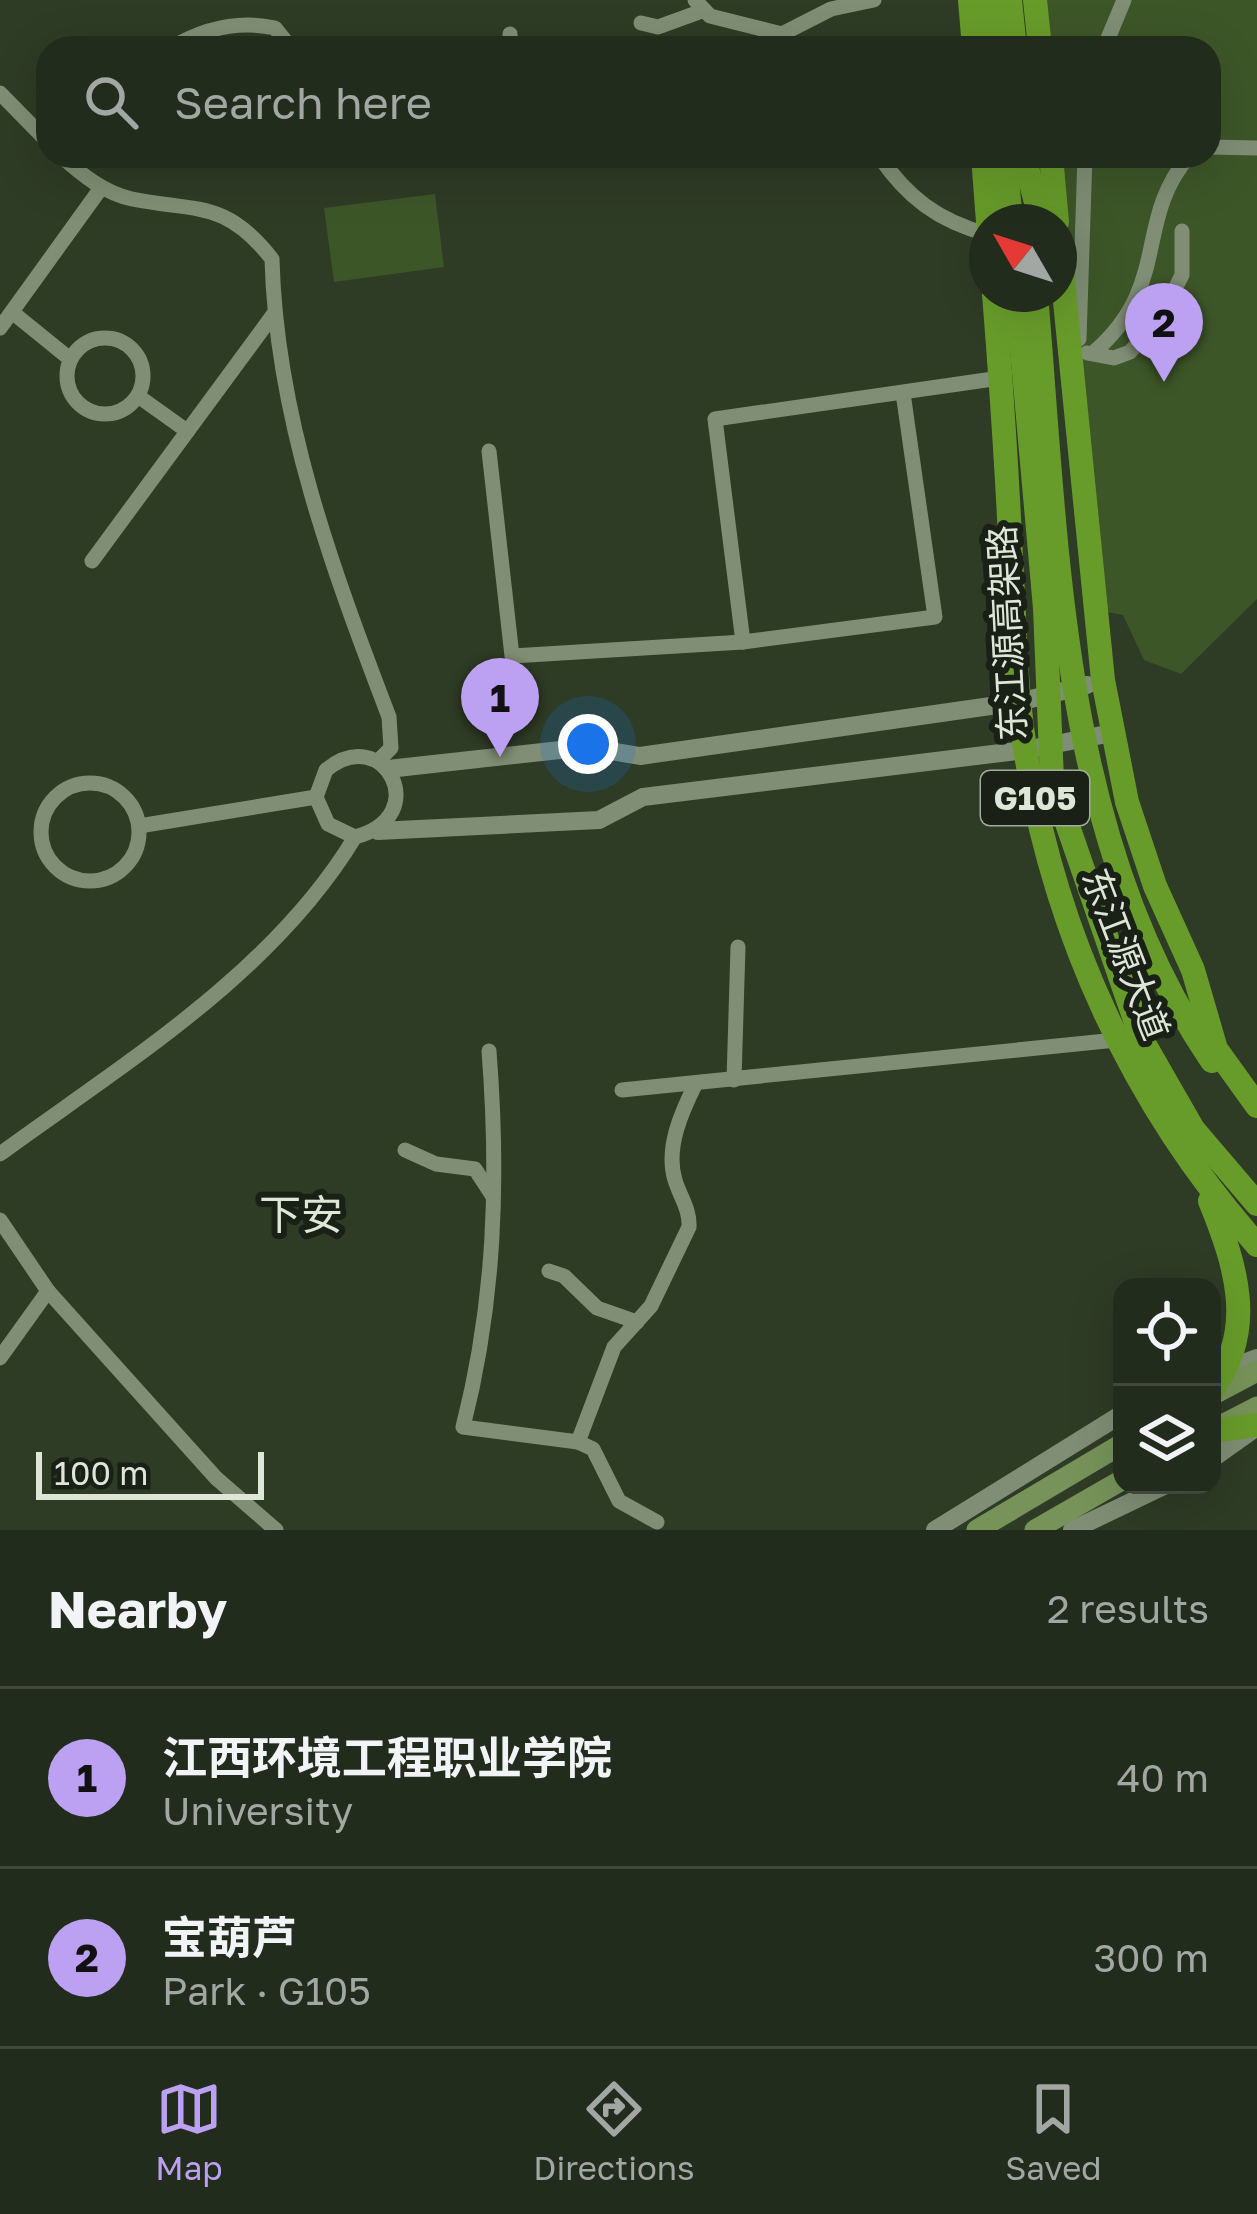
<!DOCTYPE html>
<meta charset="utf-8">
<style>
body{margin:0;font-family:"Golos Text","Noto Sans SC",sans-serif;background:#2e3829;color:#f1f3f6}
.controls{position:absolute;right:36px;bottom:36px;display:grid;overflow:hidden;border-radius:24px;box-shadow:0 12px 48px #0002}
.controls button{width:108px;height:108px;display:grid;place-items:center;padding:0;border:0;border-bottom:3px solid #3f483b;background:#222c1c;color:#f1f3f6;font:60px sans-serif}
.compass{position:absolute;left:969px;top:204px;width:108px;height:108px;border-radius:50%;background:#222c1c;box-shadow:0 12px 48px #0002;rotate:309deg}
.scale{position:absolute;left:36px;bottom:30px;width:228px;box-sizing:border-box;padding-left:12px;border:6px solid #dee6d8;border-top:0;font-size:33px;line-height:42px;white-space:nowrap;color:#dee6d8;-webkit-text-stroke:9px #1a2016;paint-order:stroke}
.you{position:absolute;left:588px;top:744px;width:42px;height:42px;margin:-30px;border:9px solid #fff;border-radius:50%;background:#1a73e8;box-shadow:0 0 0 18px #1a73e833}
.badge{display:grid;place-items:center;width:78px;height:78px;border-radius:50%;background:#bca0f2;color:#111;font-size:39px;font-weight:700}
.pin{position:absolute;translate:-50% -99px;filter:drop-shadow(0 3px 6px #0008)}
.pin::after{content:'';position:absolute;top:63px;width:42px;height:36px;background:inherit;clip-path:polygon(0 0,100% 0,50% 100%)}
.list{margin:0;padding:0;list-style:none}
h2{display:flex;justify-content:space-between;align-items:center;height:156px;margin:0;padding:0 48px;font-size:51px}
h2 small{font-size:39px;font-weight:400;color:#a2a7a3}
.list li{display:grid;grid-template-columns:78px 1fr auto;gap:36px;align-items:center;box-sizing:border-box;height:180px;padding:0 48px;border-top:3px solid #3f483b}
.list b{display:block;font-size:45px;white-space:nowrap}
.list p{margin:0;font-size:39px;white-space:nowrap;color:#a2a7a3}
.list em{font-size:39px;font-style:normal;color:#a2a7a3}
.icon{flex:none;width:66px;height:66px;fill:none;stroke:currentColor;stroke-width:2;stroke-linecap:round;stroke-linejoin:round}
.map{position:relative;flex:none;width:1257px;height:1530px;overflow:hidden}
.search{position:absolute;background:#222c1c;box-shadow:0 12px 48px #0002;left:36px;right:36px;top:36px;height:132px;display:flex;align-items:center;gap:30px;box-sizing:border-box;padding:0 42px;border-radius:36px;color:#a2a7a3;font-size:45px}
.sheet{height:516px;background:#222c1c}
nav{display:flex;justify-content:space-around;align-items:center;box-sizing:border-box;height:168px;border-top:3px solid #3f483b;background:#222c1c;font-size:33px;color:#a2a7a3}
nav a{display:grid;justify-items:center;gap:6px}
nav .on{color:#bca0f2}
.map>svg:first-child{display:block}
.green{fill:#3d5628}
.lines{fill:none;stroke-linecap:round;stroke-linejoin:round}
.minor{stroke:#7f8e75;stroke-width:15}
.tertiary{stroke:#7f8e75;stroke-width:18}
.secondary{stroke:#779359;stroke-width:21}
.trunk{stroke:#689c2a;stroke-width:24}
.labels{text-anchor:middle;stroke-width:12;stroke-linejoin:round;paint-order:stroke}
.shield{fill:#1a2016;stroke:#a3ab9e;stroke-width:3}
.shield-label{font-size:33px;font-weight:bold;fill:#dee6d8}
.street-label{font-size:36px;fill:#dee6d8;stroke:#1a2016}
.quarter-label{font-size:42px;fill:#dee6d8;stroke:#1a2016}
</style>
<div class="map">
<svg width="1257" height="1530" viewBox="0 0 1257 1530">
<rect width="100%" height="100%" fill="#2e3b25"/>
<!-- green -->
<g class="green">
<polygon points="1040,0 1257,0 1257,599 1181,674 1144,660 1123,615 1087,608 1053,156 1209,156 1209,48 1044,48"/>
<polygon points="435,194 444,267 334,282 324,208"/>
</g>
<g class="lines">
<!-- minor -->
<g class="minor">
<polyline points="695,0 710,16 782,34 831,9 874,0"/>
<polyline points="641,23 658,27 702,11"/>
<polyline points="510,34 511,48"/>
<path d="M171 48C203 29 238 20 275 28L291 48"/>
<polyline points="1104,48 1124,0"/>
<polyline points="0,93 48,142"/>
<polyline points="1209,147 1257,148"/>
<path d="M61 156C81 174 104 193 132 199 196 212 225 199 272 259 276 418 333 570 389 717L391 748 378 761"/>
<path d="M879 156C907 197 938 221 987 234"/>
<polyline points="12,312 70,359"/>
<polyline points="0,328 101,188"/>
<circle cx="105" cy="376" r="38"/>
<polyline points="1079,339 1085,156"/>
<polyline points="1087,353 1114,358 1130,352 1160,319 1182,275 1182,231"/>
<path d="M1093 353C1172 285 1133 222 1189 156"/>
<polyline points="138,396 187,431"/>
<polyline points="489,451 512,656 743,642 935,617 903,393"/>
<polyline points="92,561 273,315"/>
<polyline points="743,642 715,419 1000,378"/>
<circle cx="90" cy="832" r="49"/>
<polyline points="139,826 316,797"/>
<path d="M489 1051C499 1180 495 1302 463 1427L578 1442 614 1347 651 1306 689 1227C690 1209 680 1197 675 1180 665 1148 682 1111 696 1083"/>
<polyline points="734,1080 738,947"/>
<polyline points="622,1090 1116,1040"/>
<polyline points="405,1150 436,1164 475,1169 492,1195"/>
<path d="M0 1154C126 1062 273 973 355 837 435 816 383 722 326 770L316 797 328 824 355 837"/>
<polyline points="0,1220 48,1291 0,1358"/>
<polyline points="549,1271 564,1276 597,1308 637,1322"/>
<polyline points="48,1291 216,1478 276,1530"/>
<polyline points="578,1442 593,1449 619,1501 657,1522"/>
</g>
<!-- tertiary -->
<g class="tertiary">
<polyline points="388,769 587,747 640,756 1019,702 1087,685"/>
<polyline points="378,831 599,820 643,797 1025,750 1112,733"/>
<polyline points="1217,1373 1257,1358"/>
<polyline points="1212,1459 1257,1427"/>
<polyline points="935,1530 1122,1414"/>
<polyline points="1072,1530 1166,1485"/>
</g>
<!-- secondary -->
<g class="secondary">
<polyline points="1212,1395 1257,1371"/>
<polyline points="1218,1427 1257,1407"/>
<polyline points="977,1530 1122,1444"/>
<polyline points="1035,1530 1122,1480"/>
</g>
<!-- trunk -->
<g class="trunk">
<polyline points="970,0 974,48"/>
<polyline points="989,0 995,48"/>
<polyline points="1010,0 1015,48"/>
<polyline points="1035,0 1040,48"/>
<polyline points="983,156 988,222"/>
<polyline points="1005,156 1011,222"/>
<polyline points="1024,156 1041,222"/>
<polyline points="1051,156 1057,222"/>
<polyline points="1059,242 1103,680 1127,802 1155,886 1193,970 1216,1049 1257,1106"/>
<path d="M994 294C1001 382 1007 470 1011 558 1015 621 1015 685 1025 748 1054 933 1133 1105 1257 1245"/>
<polyline points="1017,294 1045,608 1052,780 1142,1040 1193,1129 1257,1204"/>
<path d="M1036 294C1058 553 1060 838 1212 1061"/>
<path d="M1210 1201C1236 1265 1257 1330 1212 1389"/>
<polyline points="1212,1431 1257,1425"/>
</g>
</g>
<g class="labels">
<!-- shield labels -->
<rect class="shield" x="981" y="771" width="108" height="54" rx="9"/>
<g class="shield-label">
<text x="1035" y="810">G105</text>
</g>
<!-- street labels -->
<g class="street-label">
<text transform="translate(1007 633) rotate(-93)" y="13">东江源高架路</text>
<text transform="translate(1126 954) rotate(69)" y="13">东江源大道</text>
</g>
<!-- quarter labels -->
<g class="quarter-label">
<text x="301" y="1230">下安</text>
</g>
</g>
</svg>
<div class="controls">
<button><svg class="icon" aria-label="locate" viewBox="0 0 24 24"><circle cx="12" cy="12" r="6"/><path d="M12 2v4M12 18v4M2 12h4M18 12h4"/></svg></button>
<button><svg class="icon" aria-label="layers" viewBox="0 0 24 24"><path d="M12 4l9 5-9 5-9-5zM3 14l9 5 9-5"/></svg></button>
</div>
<svg class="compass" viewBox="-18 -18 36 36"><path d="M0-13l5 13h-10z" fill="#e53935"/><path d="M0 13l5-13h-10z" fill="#a2a7a3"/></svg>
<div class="scale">100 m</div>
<div class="you"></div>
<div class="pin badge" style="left:500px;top:757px">1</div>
<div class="pin badge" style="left:1164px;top:382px">2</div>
<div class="search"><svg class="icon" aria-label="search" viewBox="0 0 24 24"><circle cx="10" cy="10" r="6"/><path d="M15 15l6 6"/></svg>Search here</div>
</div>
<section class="sheet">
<h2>Nearby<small>2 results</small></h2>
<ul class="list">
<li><span class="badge">1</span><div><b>江西环境工程职业学院</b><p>University</p></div><em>40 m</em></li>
<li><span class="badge">2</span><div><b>宝葫芦</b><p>Park · G105</p></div><em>300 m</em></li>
</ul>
</section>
<nav>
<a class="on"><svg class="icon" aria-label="map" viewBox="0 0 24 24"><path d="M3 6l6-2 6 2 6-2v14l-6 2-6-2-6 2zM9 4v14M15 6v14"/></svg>Map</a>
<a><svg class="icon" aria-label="directions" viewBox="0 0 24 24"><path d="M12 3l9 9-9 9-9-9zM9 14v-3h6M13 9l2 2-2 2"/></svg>Directions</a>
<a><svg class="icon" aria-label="saved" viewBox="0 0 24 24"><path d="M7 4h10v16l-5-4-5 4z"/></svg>Saved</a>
</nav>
